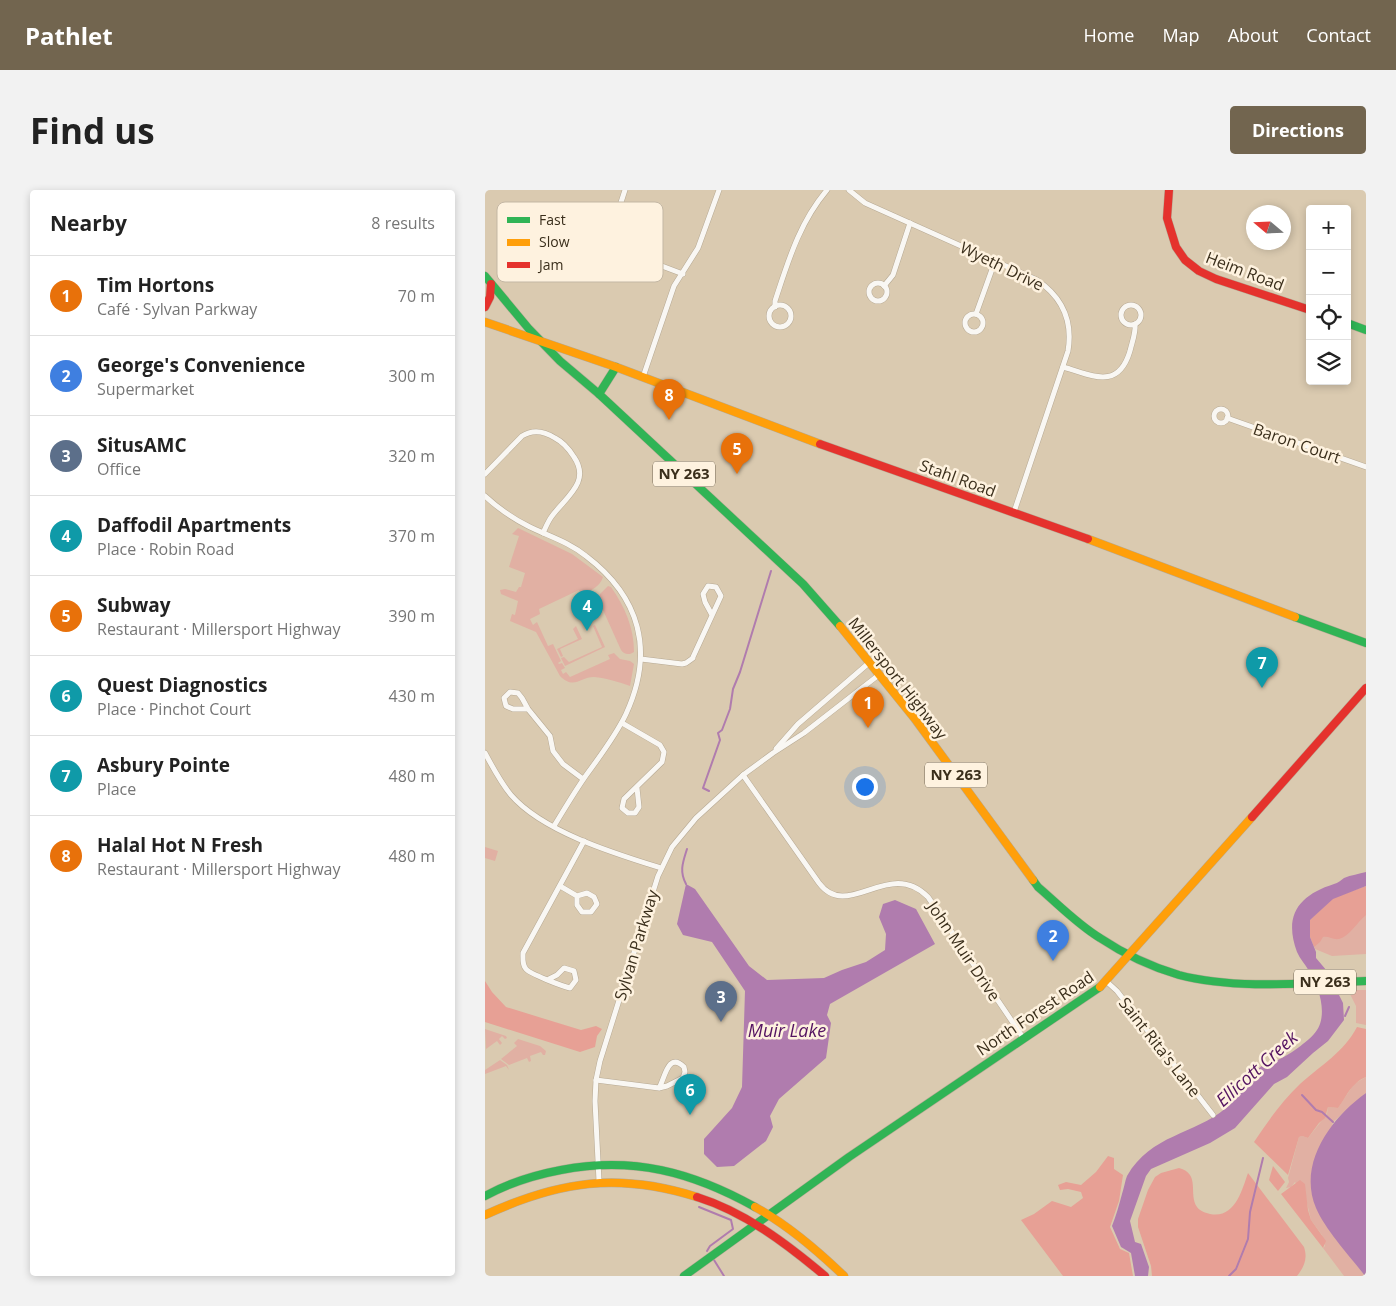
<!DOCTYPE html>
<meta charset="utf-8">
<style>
body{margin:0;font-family:"Open Sans",sans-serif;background:#f2f2f2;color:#222}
.controls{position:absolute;right:15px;top:15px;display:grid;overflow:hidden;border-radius:5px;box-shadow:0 2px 8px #0003}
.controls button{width:45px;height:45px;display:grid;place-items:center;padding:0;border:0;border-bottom:1px solid #e0e0e0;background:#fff;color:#222;font:25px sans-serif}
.compass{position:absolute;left:761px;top:15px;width:45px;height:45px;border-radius:50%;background:#fff;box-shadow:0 2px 8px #0003;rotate:289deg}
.you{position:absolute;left:379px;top:596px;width:18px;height:18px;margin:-12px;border:4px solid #fff;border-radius:50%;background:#1a73e8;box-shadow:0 0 0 8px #1a73e833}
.badge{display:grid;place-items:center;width:32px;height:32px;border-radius:50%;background:#72654f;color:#fff;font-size:16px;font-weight:700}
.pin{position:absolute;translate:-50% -41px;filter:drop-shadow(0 1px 2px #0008)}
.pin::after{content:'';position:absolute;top:26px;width:18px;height:15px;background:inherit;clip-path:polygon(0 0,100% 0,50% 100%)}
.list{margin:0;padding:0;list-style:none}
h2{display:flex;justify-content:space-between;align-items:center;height:65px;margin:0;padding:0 20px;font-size:21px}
h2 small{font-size:16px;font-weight:400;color:#767676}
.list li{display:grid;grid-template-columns:32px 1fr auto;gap:15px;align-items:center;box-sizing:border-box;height:80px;padding:0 20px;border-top:1px solid #e0e0e0}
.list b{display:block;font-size:19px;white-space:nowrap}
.list p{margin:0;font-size:16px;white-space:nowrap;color:#767676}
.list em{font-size:16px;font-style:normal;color:#767676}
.icon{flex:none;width:28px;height:28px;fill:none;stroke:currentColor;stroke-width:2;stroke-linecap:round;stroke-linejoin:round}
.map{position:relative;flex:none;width:881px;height:1086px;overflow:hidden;border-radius:5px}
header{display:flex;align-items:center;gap:30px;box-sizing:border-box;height:70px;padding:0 25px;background:#72654f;color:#fff}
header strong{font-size:24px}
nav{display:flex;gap:28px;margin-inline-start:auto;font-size:18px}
.intro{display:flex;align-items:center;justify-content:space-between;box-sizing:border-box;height:120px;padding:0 30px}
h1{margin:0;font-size:35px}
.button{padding:12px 22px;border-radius:5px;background:#72654f;color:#fff;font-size:18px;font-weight:700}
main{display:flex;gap:30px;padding:0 30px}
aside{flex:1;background:#fff;border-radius:5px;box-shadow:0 2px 8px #0003}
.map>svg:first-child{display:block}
.green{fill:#e1b0a3}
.forest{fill:#e7a095}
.water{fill:#b07cae}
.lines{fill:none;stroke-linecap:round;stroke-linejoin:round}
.stream{stroke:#b07cae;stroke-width:2}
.street-casing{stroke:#b6a994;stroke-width:6}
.fast-casing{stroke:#b6a994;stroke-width:9}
.slow-casing{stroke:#b6a994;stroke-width:9}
.jam-casing{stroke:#b6a994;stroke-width:9}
.street{stroke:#f9f7f3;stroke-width:5}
.fast{stroke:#30b455;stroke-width:8}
.slow{stroke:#ff9f0a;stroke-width:8}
.jam{stroke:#e5322d;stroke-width:8}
.labels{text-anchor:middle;stroke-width:5;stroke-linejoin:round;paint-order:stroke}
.shield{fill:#fef2df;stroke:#756956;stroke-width:1}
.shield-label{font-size:15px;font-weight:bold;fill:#3a2e1b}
.street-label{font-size:16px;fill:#3a2e1b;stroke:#fef2df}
.water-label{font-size:18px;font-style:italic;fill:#541361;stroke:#fef2df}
.key{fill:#fef2df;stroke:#c3b7a4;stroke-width:1}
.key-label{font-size:14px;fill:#3a2e1b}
</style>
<header>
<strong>Pathlet</strong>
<nav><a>Home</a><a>Map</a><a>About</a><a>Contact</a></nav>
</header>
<div class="intro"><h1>Find us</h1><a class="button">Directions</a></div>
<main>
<aside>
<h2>Nearby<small>8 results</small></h2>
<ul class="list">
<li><span class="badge" style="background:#e8710a">1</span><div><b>Tim Hortons</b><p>Café · Sylvan Parkway</p></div><em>70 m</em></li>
<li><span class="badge" style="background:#3f7fe0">2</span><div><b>George's Convenience</b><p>Supermarket</p></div><em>300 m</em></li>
<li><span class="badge" style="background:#5c6f8a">3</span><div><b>SitusAMC</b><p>Office</p></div><em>320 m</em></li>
<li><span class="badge" style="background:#0f9aa8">4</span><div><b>Daffodil Apartments</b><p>Place · Robin Road</p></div><em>370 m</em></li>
<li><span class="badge" style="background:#e8710a">5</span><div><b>Subway</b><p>Restaurant · Millersport Highway</p></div><em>390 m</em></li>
<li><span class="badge" style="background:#0f9aa8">6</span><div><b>Quest Diagnostics</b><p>Place · Pinchot Court</p></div><em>430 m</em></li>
<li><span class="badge" style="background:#0f9aa8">7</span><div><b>Asbury Pointe</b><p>Place</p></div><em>480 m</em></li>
<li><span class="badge" style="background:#e8710a">8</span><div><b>Halal Hot N Fresh</b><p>Restaurant · Millersport Highway</p></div><em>480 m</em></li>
</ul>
</aside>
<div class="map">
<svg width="881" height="1086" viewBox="0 0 881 1086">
<rect width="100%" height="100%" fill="#dacab0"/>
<!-- green -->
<g class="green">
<path d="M33 338 87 364 118 387C115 397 105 401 96 405L94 400 54 419 55 424 45 429 48 435 52 432 63 456 68 454 76 471 73 473 74 474 77 473 80 478 76 480 78 484 81 482 85 487 125 469 123 465 129 463 135 469 145 471 149 474 145 496C134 492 121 488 109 487 95 487 89 500 75 486L51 442 25 431 27 424 30 425 33 411 16 404 15 400 20 399 31 402 34 397H36L40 383 24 377 34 346 27 344Z"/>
<path d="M123 396 126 397C140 417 149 438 149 462 145 465 139 465 136 460L113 409 115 404Z"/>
<polygon points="110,435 120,457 80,476 76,468 79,467 84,472 117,457 108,436"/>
<polygon points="91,436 97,449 75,459 78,466 76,467 72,459 93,449 88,439"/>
<polygon points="0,657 13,661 10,671 0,668"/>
<polygon points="881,697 881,764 847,766 830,759 824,740 824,730 846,712"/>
<polygon points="863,800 881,800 881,835 871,833 871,816"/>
<polygon points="0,839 21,846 22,848 20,849 17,846 14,849 17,853 15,855 12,851 1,859"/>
<polygon points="33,849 55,856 61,861 60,865 58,865 56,862 45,866 46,871 44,872 42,868 24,875 16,869 32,856 29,853"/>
<polygon points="15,870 22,875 24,880 21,876 0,884 0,880"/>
<polygon points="881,887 881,903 848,932 827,999 831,1017 841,1035 880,1086 859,1086 838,1058 840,1056 837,1045 826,1030 821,1009 810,992 806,997 801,998 804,992 803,988 814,947 817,946 823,948 842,924 843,917 853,918 869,894"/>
</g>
<!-- forest -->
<g class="forest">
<path d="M881 696V725C872 732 865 746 854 749 848 750 844 746 838 747L835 752 829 757 825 747V730L848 708Z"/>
<polygon points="0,791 7,802 21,817 96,840 111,836 117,839 112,846 110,857 95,862 0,832"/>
<path d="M872 837 881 839V887C866 893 862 906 853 918L843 917 840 928 834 933 823 948 817 946 814 947 803 985 769 952C783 931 797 911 815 894 835 876 859 862 872 837Z"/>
<polygon points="623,966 629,968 629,979 638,985 634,1011 625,1037 635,1059 644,1063 648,1086 578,1086 536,1030 549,1024 567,1011 586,1017 598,1008 596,1002 583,999 575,1000 573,995 581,992 596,995 611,982"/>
<polygon points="788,976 800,992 793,1001 784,990"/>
<path d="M694 978C716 984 703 1004 712 1017 715 1021 721 1023 725 1024 750 1029 757 1000 763 983L819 1057C823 1069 819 1077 812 1086H667L666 1076 653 1037V1029L663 1000 670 987 676 983Z"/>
<polygon points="815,990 820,994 823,1020 826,1030 841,1051 838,1058 796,1004"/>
</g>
<!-- water -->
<g class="water">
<path d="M881 682V696L848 709 825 730V747L831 762V768L842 781 858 813 859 830 843 851 828 863 802 887 789 894 750 938 725 953 666 979 661 986 645 1031 650 1052 656 1054 664 1077 663 1086H650L646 1063 636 1057 627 1036C631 1026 634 1015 637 1004 639 998 640 991 642 986 666 944 709 945 741 918 755 906 762 887 778 875 781 873 785 874 788 872 800 868 820 854 829 844 844 828 835 798 824 781 820 774 815 769 812 762 798 724 815 705 849 694 853 693 856 690 859 688 866 685 874 684 881 682Z"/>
<polygon points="201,694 210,699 264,776 282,790 339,788 357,780 381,772 400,760 401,744 394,727 398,714 410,710 431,719 450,754 345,814 342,825 346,833 341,868 294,909 285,926 288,937 281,951 249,976 232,977 219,964 219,949 247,918 257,897 260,801 227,752 198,745 192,734"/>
<path d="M881 903V1086H880C865 1066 841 1041 831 1018 812 973 847 927 881 903Z"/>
</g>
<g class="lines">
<!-- stream -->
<g class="stream">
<polyline points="224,601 218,598 235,550 233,543 237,540 245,519 248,499 255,482 286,381"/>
<path d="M201 694C194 681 198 672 202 659"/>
<polyline points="860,826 864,817"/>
<polyline points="817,905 831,920 837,922 848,932"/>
<polyline points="214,1017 246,1030 248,1039 225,1056 222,1061"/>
<polyline points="229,1070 239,1086"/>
<polyline points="744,1086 751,1079 763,1049 765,1022 778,968"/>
</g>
<!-- street casing -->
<g class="street-casing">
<g id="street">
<path d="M140 0 127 40C128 49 131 55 137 61L198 84"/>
<path d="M364 0 380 13 552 90C577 107 588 131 583 161L529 322"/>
<circle cx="393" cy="102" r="9"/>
<polyline points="399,96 408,85 425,33"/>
<circle cx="646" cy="125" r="10"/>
<circle cx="295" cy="126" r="11"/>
<path d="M290 117V111C303 72 314 33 342 0"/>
<circle cx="489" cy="133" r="9"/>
<polyline points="491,124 510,71"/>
<path d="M578 177C607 185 633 201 645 161 647 152 651 143 650 134"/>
<polyline points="158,187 189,96 213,58 234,0"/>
<circle cx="736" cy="226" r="7"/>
<polyline points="742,228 881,277"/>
<path d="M0 284 37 246C48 239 59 241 70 248 78 252 84 259 89 267 106 292 81 307 67 326 63 331 61 337 58 343"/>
<path d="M0 306C13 318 27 328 43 336 63 346 84 352 101 366 155 407 170 461 141 524 131 545 116 565 102 584 90 601 80 618 69 636"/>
<polyline points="156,469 197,474 201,473 208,468 208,467 236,406 231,397 223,396 218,404 220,412 227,425"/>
<polyline points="43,519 28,519 21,516 19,508 25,502 33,503 37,508 43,519 65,546 68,561 78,574 98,589"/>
<polyline points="137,533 175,555 179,562 177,572 139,609 137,618 143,623 150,623 154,617 152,598"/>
<polyline points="291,559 313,534 385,472"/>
<path d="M0 563C8 578 16 593 26 605 58 642 131 664 176 678"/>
<path d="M258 585 334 693C363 732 404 667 443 707L539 849"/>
<polyline points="75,696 92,706 102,703 109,707 112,714 106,722 97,722 92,715 92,706"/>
<path d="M64 789 72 785 79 778 89 781 91 790 85 798C77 796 45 784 41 779 37 775 38 768 38 763L99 651"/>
<polyline points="621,791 632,801 728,925"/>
<path d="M111 890 174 898 182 896 198 888 200 882 199 877C183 861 180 888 174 898"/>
<polyline points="114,991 110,911 111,890 115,871 173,686 187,657 211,628 258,585 288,563 319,543 395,484"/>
</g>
</g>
<!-- fast casing -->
<g class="fast-casing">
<g id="fast">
<polyline points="0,86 44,139 75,171 114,204 318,394 355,436"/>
<polyline points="862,133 881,140"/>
<polyline points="114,204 131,177"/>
<polyline points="810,427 881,453"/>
<path d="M548 690 553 697C573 714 592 734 615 748 639 764 667 777 694 785 751 800 822 793 881 791"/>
<path d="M0 1006C24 993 49 985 76 980 148 966 207 982 270 1017"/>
<polyline points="199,1086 364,967 615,797"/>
</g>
</g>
<!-- slow casing -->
<g class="slow-casing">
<g id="slow">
<polyline points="0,132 131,177 335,254"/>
<polyline points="603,349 810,427"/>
<polyline points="355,436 430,529 548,690"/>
<polyline points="615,797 767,627"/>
<path d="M270 1017C303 1035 332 1060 359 1086"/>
<path d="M0 1025C74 991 133 982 212 1007"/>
</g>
</g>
<!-- jam casing -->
<g class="jam-casing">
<g id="jam">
<polyline points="684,0 682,28 691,57 700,70 714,81 731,89 825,120"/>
<polyline points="0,117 5,107 6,94"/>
<polyline points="335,254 603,349"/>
<polyline points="767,627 881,498"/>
<path d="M212 1007C260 1022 302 1054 340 1086"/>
</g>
</g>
<!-- street -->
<use href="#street" class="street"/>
<!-- fast -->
<use href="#fast" class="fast"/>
<!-- slow -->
<use href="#slow" class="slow"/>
<!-- jam -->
<use href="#jam" class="jam"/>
</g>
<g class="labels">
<!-- shield labels -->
<g class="shield">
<rect x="168" y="271.5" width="62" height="25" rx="4"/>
<rect x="440" y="572.5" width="62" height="25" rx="4"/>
<rect x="809" y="779.5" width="62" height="25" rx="4"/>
</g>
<g class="shield-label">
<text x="199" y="289">NY 263</text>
<text x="471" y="590">NY 263</text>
<text x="840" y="797">NY 263</text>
</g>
<!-- street labels -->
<g class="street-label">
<text transform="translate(517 76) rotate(26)" y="6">Wyeth Drive</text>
<text transform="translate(760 81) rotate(21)" y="6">Heim Road</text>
<text transform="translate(812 253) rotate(19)" y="6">Baron Court</text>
<text transform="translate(473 288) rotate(20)" y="6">Stahl Road</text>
<text transform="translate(413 488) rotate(52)" y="6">Millersport Highway</text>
<text transform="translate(151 755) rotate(-73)" y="6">Sylvan Parkway</text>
<text transform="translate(479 761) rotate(56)" y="6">John Muir Drive</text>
<text transform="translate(550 823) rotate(-34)" y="6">North Forest Road</text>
<text transform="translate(675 857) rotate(52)" y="6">Saint Rita's Lane</text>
</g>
<!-- water labels -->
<g class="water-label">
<text x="302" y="847">Muir Lake</text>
<text transform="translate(772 879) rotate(-42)" y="6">Ellicott Creek</text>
</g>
</g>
<!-- legend -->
<rect x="12" y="12" width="166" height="80" rx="8" class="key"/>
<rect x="22" y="27" width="23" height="6" fill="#30b455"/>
<rect x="22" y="49" width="23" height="7" fill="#ff9f0a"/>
<rect x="22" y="72" width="23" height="6" fill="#e5322d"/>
<g class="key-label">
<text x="54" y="35">Fast</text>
<text x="54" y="57">Slow</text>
<text x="54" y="80">Jam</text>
</g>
</svg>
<div class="controls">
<button>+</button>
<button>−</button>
<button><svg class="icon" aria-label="locate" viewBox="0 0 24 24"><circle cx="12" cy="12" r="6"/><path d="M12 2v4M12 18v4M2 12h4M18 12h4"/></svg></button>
<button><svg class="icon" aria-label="layers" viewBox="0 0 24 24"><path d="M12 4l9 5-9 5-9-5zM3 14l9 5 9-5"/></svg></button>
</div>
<svg class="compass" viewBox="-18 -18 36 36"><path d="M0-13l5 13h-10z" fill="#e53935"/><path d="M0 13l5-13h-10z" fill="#767676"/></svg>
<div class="you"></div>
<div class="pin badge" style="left:383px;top:538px;background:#e8710a">1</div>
<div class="pin badge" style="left:568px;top:771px;background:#3f7fe0">2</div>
<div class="pin badge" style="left:236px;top:832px;background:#5c6f8a">3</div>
<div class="pin badge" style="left:102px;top:441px;background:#0f9aa8">4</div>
<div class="pin badge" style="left:252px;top:284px;background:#e8710a">5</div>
<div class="pin badge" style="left:205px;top:925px;background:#0f9aa8">6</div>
<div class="pin badge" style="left:777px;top:498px;background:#0f9aa8">7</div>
<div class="pin badge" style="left:184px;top:230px;background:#e8710a">8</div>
</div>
</main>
